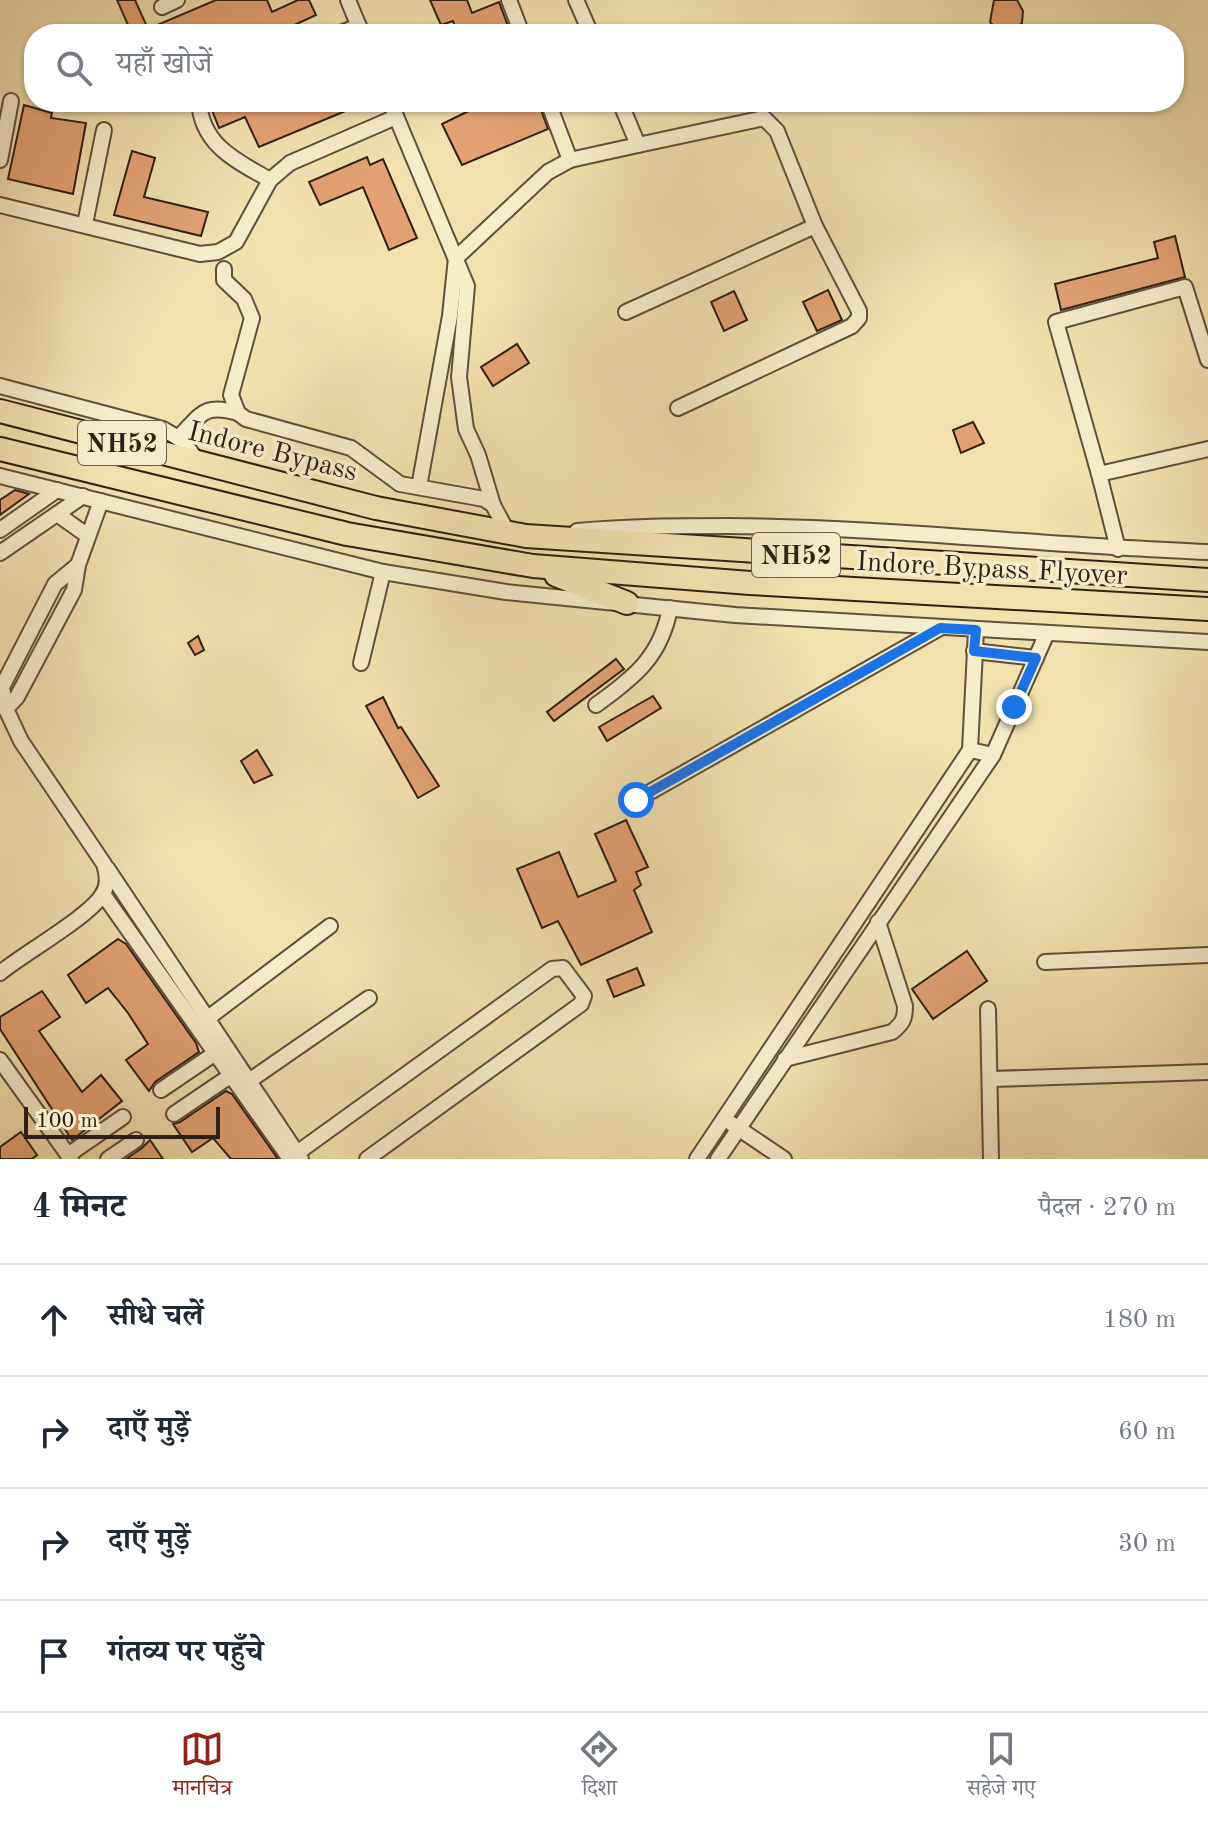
<!DOCTYPE html>
<html lang="hi">
<meta charset="utf-8">
<style>
body{margin:0;font-family:"Old Standard TT","Noto Serif Devanagari",serif;background:#f6f6f7;color:#1f2937}
.scale{position:absolute;left:24px;bottom:20px;width:196px;box-sizing:border-box;padding-left:8px;border:4px solid #2f2017;border-top:0;font-size:22px;line-height:28px;white-space:nowrap;color:#2f2017;-webkit-text-stroke:6px #f5ecca;paint-order:stroke}
.stop{position:absolute;width:24px;height:24px;margin:-18px;border:6px solid #1a73e8;border-radius:50%;background:#fff}
.stop.end{background:#1a73e8;border-color:#fff;box-shadow:0 2px 8px #0008}
.list{margin:0;padding:0;list-style:none}
h2{display:flex;justify-content:space-between;align-items:center;height:104px;margin:0;padding:0 32px;font-size:34px}
h2 small{font-size:26px;font-weight:400;color:#747a83}
.list li{display:grid;grid-template-columns:52px 1fr auto;gap:24px;align-items:center;box-sizing:border-box;height:112px;padding:0 32px;border-top:2px solid #e0e1e3}
.list b{display:block;font-size:30px;white-space:nowrap}
.list em{font-size:26px;font-style:normal;color:#747a83}
.icon{flex:none;width:44px;height:44px;fill:none;stroke:currentColor;stroke-width:2;stroke-linecap:round;stroke-linejoin:round}
.map{position:relative;flex:none;width:1208px;height:1159px;overflow:hidden}
.search{position:absolute;background:#fff;box-shadow:0 2px 6px #0004;left:24px;right:24px;top:24px;height:88px;display:flex;align-items:center;gap:20px;box-sizing:border-box;padding:0 28px;border-radius:32px;color:#747a83;font-size:30px}
.sheet{height:552px;background:#fff}
nav{display:flex;justify-content:space-around;align-items:center;box-sizing:border-box;height:112px;border-top:2px solid #e0e1e3;background:#fff;font-size:22px;color:#747a83}
nav a{display:grid;justify-items:center;gap:4px}
nav .on{color:#8f2418}
.map>svg:first-child{display:block}
.building{fill:#e3a171;stroke:#2f2017;stroke-width:2}
.lines{fill:none;stroke-linecap:round;stroke-linejoin:round}
.minor-casing{stroke:#5f503c;stroke-width:18}
.highway-casing{stroke:#2f2017;stroke-width:26}
.minor{stroke:#f5ecca;stroke-width:14}
.highway{stroke:#f0e1ad;stroke-width:22}
.route{stroke:#1a73e8;stroke-width:10}
.labels{text-anchor:middle;stroke-width:7;stroke-linejoin:round;paint-order:stroke}
.shield{fill:#f5ecca;stroke:#6a5d4d;stroke-width:2}
.shield-label{font-size:26px;font-weight:bold;fill:#2f2017}
.street-label{font-size:28px;fill:#2f2017;stroke:#f5ecca}
</style>
<div class="map">
<svg width="1208" height="1159" viewBox="0 0 1208 1159">
<rect width="100%" height="100%" fill="#f0e1ad"/>
<filter id="stains"><feTurbulence type="fractalNoise" baseFrequency=".0025" numOctaves="4"/><feColorMatrix values="0 0 0 0 .2 0 0 0 0 .09 0 0 0 0 .02 0 0 0 .5 -.17"/></filter>
<radialGradient id="worn" r=".72"><stop offset=".6" stop-color="#630" stop-opacity="0"/><stop offset="1" stop-color="#630" stop-opacity=".3"/></radialGradient>
<!-- building -->
<g class="building">
<polygon points="117,0 135,0 148,29 216,0 267,0 272,12 298,0 309,0 316,15 275,34 132,34"/>
<polygon points="430,0 467,0 472,13 499,2 511,34 489,34 487,29 475,34 458,34 453,21 441,25"/>
<polygon points="994,0 1017,0 1023,11 1022,23 1016,28 1017,34 1001,34 990,22"/>
<polygon points="217,102 367,102 259,147 245,117 219,128 210,105"/>
<polygon points="473,102 538,102 548,129 462,165 442,124 475,108"/>
<polygon points="24,105 52,113 51,118 86,123 73,194 8,179"/>
<polygon points="132,151 155,158 144,197 208,212 201,236 114,215"/>
<polygon points="367,157 370,165 383,159 417,238 389,250 363,187 320,205 309,182"/>
<polygon points="1175,236 1185,277 1061,310 1055,284 1158,258 1154,242"/>
<polygon points="828,290 842,320 817,331 803,302"/>
<polygon points="734,291 747,320 724,331 711,302"/>
<polygon points="517,344 529,363 493,386 481,367"/>
<polygon points="973,422 984,443 961,453 953,430"/>
<polygon points="15,490 29,494 0,515 0,500"/>
<polygon points="198,636 204,650 195,655 188,643"/>
<polygon points="616,659 624,669 554,721 547,712"/>
<polygon points="653,696 661,708 607,741 599,727"/>
<polygon points="383,697 398,728 401,727 439,786 418,798 366,706"/>
<polygon points="257,750 272,775 254,783 241,761"/>
<polygon points="626,820 648,867 636,872 641,885 634,890 652,932 581,965 558,921 542,928 517,869 559,852 578,897 616,881 595,834"/>
<polygon points="118,939 126,944 196,1043 199,1052 155,1082 149,1091 126,1060 148,1044 128,1013 108,988 86,1003 68,975"/>
<polygon points="967,951 987,981 933,1019 912,989"/>
<polygon points="637,968 644,985 614,997 607,980"/>
<polygon points="42,991 60,1017 39,1031 82,1092 101,1075 122,1101 72,1140 0,1029 0,1017"/>
<polygon points="226,1091 232,1094 278,1159 231,1159 213,1138 192,1152 173,1124 180,1122"/>
<polygon points="21,1132 37,1155 32,1159 0,1159 0,1147"/>
<polygon points="150,1140 163,1159 126,1159 142,1148"/>
</g>
<g class="lines">
<!-- minor casing -->
<g class="minor-casing">
<g id="minor">
<polyline points="348,0 362,34"/>
<polyline points="509,0 522,34"/>
<polyline points="576,0 591,34"/>
<polyline points="162,7 177,0"/>
<polyline points="338,34 359,26"/>
<path d="M199 102C202 146 237 161 270 180"/>
<polyline points="390,102 467,286 459,377 466,429 478,455 493,505"/>
<polyline points="548,102 570,160"/>
<polyline points="638,145 764,118 777,131 815,226 859,311 859,318 852,326 678,408"/>
<polyline points="0,160 11,101"/>
<polyline points="0,205 200,254 218,252 236,242 270,180 290,163 396,117"/>
<polyline points="85,224 104,130"/>
<polyline points="224,269 224,280 244,299 252,318 231,395 238,413 246,419 351,448 400,484 484,499 493,505 508,533"/>
<polyline points="626,312 815,226"/>
<polyline points="1208,360 1185,287 1056,322 1099,474 1208,449"/>
<polyline points="0,386 163,429 183,441 198,462"/>
<path d="M178 438C202 414 203 403 238 413"/>
<polyline points="1099,474 1118,549"/>
<polyline points="0,476 383,572 506,592 735,615 1208,642"/>
<polyline points="419,487 450,316 456,258 548,172 570,160 638,145 620,102"/>
<polyline points="57,514 88,536"/>
<polyline points="0,530 57,490"/>
<path d="M577 531C628 526 678 526 729 526 889 527 1048 546 1208 552"/>
<polyline points="0,553 83,496"/>
<polyline points="974,651 1036,658"/>
<polyline points="361,663 383,572"/>
<path d="M596 705C635 677 661 656 670 608"/>
<polyline points="6,709 17,697 74,590 78,565 101,501"/>
<polyline points="970,750 976,630"/>
<polyline points="636,800 940,628"/>
<polyline points="107,868 301,1159"/>
<polyline points="103,894 290,1159"/>
<polyline points="1045,962 1208,955"/>
<path d="M0 973C23 954 90 916 102 895 109 885 107 875 104 864L21 741 6 709 2 687 55 584 78 565"/>
<polyline points="988,1009 991,1159"/>
<polyline points="208,1018 330,926"/>
<path d="M785 1059 892 1032C903 1023 905 1019 905 1006L878 922"/>
<polyline points="0,1060 71,1159"/>
<polyline points="991,1079 1208,1072"/>
<polyline points="249,1081 369,998"/>
<polyline points="161,1090 214,1054"/>
<polyline points="174,1114 230,1076"/>
<polyline points="732,1124 784,1159"/>
<polyline points="297,1153 552,969 563,968 584,996 581,1004 367,1159"/>
<polyline points="68,1155 123,1117"/>
<polyline points="108,1159 136,1140"/>
<polyline points="697,1159 970,750 993,755"/>
<polyline points="718,1159 993,755 1047,633"/>
</g>
</g>
<!-- highway casing -->
<g class="highway-casing">
<g id="highway">
<polyline points="0,411 376,508 526,536 1208,580"/>
<polyline points="0,449 347,534 533,566 750,583 1208,609"/>
<polyline points="556,575 627,603"/>
</g>
</g>
<!-- minor -->
<use href="#minor" class="minor"/>
<!-- highway -->
<use href="#highway" class="highway"/>
</g>
<g class="lines">
<!-- route -->
<polyline class="route" points="636,800 940,628 976,630 974,651 1036,658 1014,707"/>
</g>
<g class="labels">
<!-- shield labels -->
<g class="shield">
<rect x="78" y="421" width="88" height="44" rx="6"/>
<rect x="752" y="533" width="88" height="44" rx="6"/>
</g>
<g class="shield-label">
<text x="122" y="452">NH52</text>
<text x="796" y="564">NH52</text>
</g>
<!-- street labels -->
<g class="street-label">
<text transform="translate(273 450) rotate(14)" y="10">Indore Bypass</text>
<text transform="translate(992 567) rotate(3)" y="10">Indore Bypass Flyover</text>
</g>
</g>
<rect width="100%" height="100%" filter="url(#stains)"/>
<rect width="100%" height="100%" fill="url(#worn)"/>
</svg>
<div class="scale">100 m</div>
<div class="stop" style="left:636px;top:800px"></div>
<div class="stop end" style="left:1014px;top:707px"></div>
<div class="search"><svg class="icon" aria-label="search" viewBox="0 0 24 24"><circle cx="10" cy="10" r="6"/><path d="M15 15l6 6"/></svg>यहाँ खोजें</div>
</div>
<section class="sheet">
<h2>4 मिनट<small>पैदल · 270 m</small></h2>
<ul class="list">
<li><svg class="icon" aria-label="ahead" viewBox="0 0 24 24"><path d="M12 20V5M6 11l6-6 6 6"/></svg><div><b>सीधे चलें</b></div><em>180 m</em></li>
<li><svg class="icon" aria-label="right" viewBox="0 0 24 24"><path d="M7 20v-9h11M14 6l5 5-5 5"/></svg><div><b>दाएँ मुड़ें</b></div><em>60 m</em></li>
<li><svg class="icon" aria-label="right" viewBox="0 0 24 24"><path d="M7 20v-9h11M14 6l5 5-5 5"/></svg><div><b>दाएँ मुड़ें</b></div><em>30 m</em></li>
<li><svg class="icon" aria-label="arrive" viewBox="0 0 24 24"><path d="M6 21V4h12l-3 4 3 4H6"/></svg><div><b>गंतव्य पर पहुँचे</b></div></li>
</ul>
</section>
<nav>
<a class="on"><svg class="icon" aria-label="map" viewBox="0 0 24 24"><path d="M3 6l6-2 6 2 6-2v14l-6 2-6-2-6 2zM9 4v14M15 6v14"/></svg>मानचित्र</a>
<a><svg class="icon" aria-label="directions" viewBox="0 0 24 24"><path d="M12 3l9 9-9 9-9-9zM9 14v-3h6M13 9l2 2-2 2"/></svg>दिशा</a>
<a><svg class="icon" aria-label="saved" viewBox="0 0 24 24"><path d="M7 4h10v16l-5-4-5 4z"/></svg>सहेजे गए</a>
</nav>
